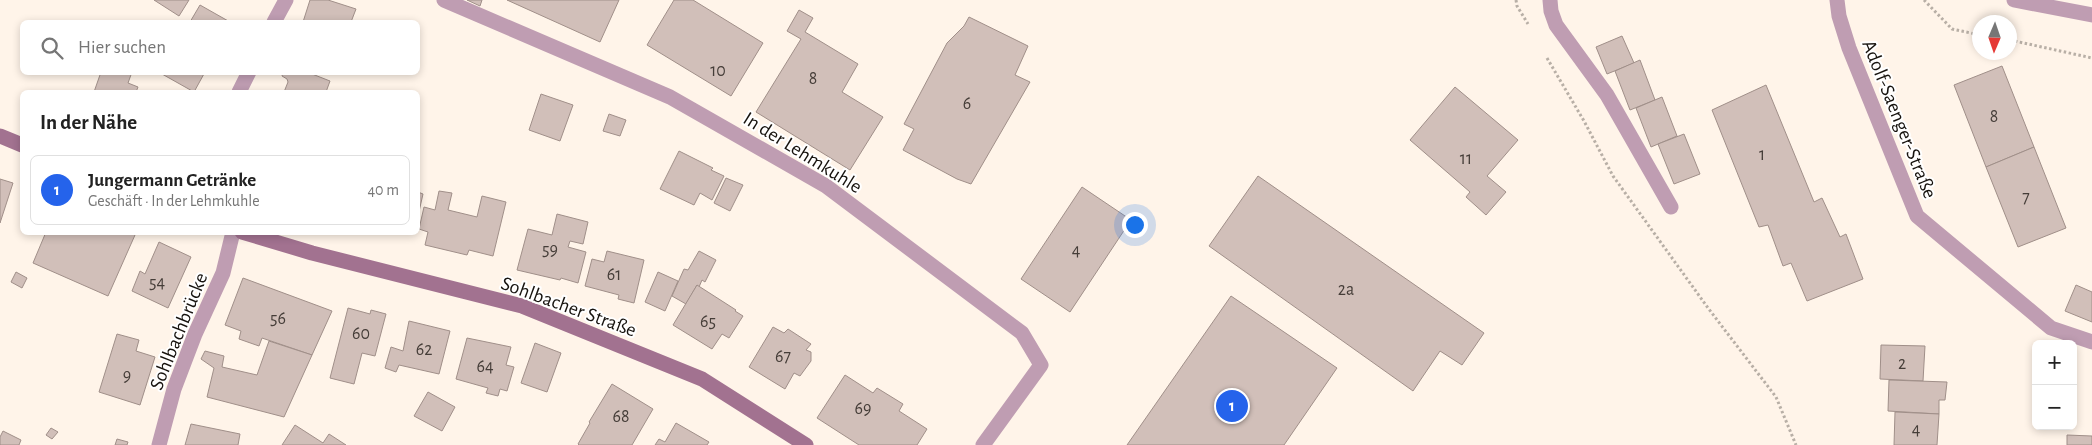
<!DOCTYPE html>
<html lang="de">
<meta charset="utf-8">
<style>
body{margin:0;font-family:"Alegreya Sans",sans-serif;background:#f6f6f6;color:#222}
.controls{position:absolute;right:15px;bottom:15px;display:grid;overflow:hidden;border-radius:8px;box-shadow:0 2px 8px #0003}
.controls button{width:45px;height:45px;display:grid;place-items:center;padding:0;border:0;border-bottom:1px solid #e0e0e0;background:#fff;color:#222;font:25px sans-serif}
.compass{position:absolute;left:1972px;top:15px;width:45px;height:45px;border-radius:50%;background:#fff;box-shadow:0 2px 8px #0003;rotate:182deg}
.you{position:absolute;left:1134px;top:224px;width:18px;height:18px;margin:-12px;border:4px solid #fff;border-radius:50%;background:#1a73e8;box-shadow:0 0 0 8px #1a73e833}
.badge{display:grid;place-items:center;width:32px;height:32px;border-radius:50%;background:#2563eb;color:#fff;font-size:16px;font-weight:700}
.pin{position:absolute;translate:-50% -50%;border:2px solid #fff;box-shadow:0 1px 5px #0006}
.list{margin:0;padding:0;list-style:none}
h2{display:flex;justify-content:space-between;align-items:center;height:65px;margin:0;padding:0 20px;font-size:21px}
h2 small{font-size:16px;font-weight:400;color:#767676}
.list li{display:grid;grid-template-columns:32px 1fr auto;gap:15px;align-items:center;box-sizing:border-box;height:70px;margin:0 10px 10px;padding:0 10px;border:1px solid #e0e0e0;border-radius:8px}
.list b{display:block;font-size:19px;white-space:nowrap}
.list p{margin:0;font-size:16px;white-space:nowrap;color:#767676}
.list em{font-size:16px;font-style:normal;color:#767676}
.icon{flex:none;width:28px;height:28px;fill:none;stroke:currentColor;stroke-width:2;stroke-linecap:round;stroke-linejoin:round}
.map{position:relative;flex:none;width:2092px;height:445px;overflow:hidden}
.search{position:absolute;background:#fff;box-shadow:0 2px 8px #0003;left:20px;top:20px;width:400px;height:55px;display:flex;align-items:center;gap:12px;box-sizing:border-box;padding:0 18px;border-radius:8px;color:#767676;font-size:19px}
.panel{position:absolute;background:#fff;box-shadow:0 2px 8px #0003;left:20px;top:90px;width:400px;height:145px;border-radius:8px}
.map>svg:first-child{display:block}
.building{fill:#d1bfb9;stroke:#a08f89}
.lines{fill:none;stroke-linecap:round;stroke-linejoin:round}
.path{stroke:#b8afa6;stroke-width:3;stroke-dasharray:2.5 2.5;stroke-linecap:butt}
.lane{stroke:#bf9db2;stroke-width:15}
.street{stroke:#bf9db2;stroke-width:15}
.secondary{stroke:#a27290;stroke-width:15}
.labels{text-anchor:middle;stroke-width:4;stroke-linejoin:round;paint-order:stroke}
.number-label{font-size:18px;fill:#453d38}
.street-label{font-size:20px;fill:#16120d;stroke:#fff}
</style>
<div class="map">
<svg width="2092" height="445" viewBox="0 0 2092 445">
<rect width="100%" height="100%" fill="#fff4e9"/>
<!-- building -->
<g class="building">
<polygon points="154,0 189,0 179,16"/>
<polygon points="310,0 328,0 356,9 351,22 303,22"/>
<polygon points="467,0 482,0 480,6"/>
<polygon points="507,0 619,0 600,42"/>
<polygon points="674,0 693,0 763,43 731,96 647,45"/>
<polygon points="200,5 230,22 190,22"/>
<polygon points="799,10 813,18 805,32 858,64 842,92 883,117 850,170 756,112 801,39 787,31"/>
<polygon points="969,17 1028,46 1015,75 1030,82 971,184 957,179 903,150 914,129 904,124 947,43 964,26"/>
<polygon points="1622,36 1634,63 1607,74 1596,47"/>
<polygon points="1640,60 1655,100 1630,110 1615,71"/>
<polygon points="2002,66 2034,147 1986,167 1954,85"/>
<polygon points="101,72 132,72 128,83 138,87 136,92 94,92"/>
<polygon points="162,72 205,72 194,92 162,74"/>
<polygon points="283,72 307,72 330,81 326,92 284,92 288,82 287,79 282,76"/>
<polygon points="1766,85 1814,202 1822,198 1840,237 1846,234 1863,279 1807,301 1791,263 1783,266 1768,225 1759,227 1712,110"/>
<polygon points="1455,87 1518,140 1487,176 1506,192 1486,215 1466,197 1470,192 1410,140"/>
<polygon points="541,94 573,105 560,141 529,130"/>
<polygon points="1662,97 1677,136 1651,147 1636,108"/>
<polygon points="609,114 626,120 620,136 603,131"/>
<polygon points="1684,134 1700,174 1674,184 1658,144"/>
<polygon points="2034,147 2066,228 2018,247 1986,167"/>
<polygon points="679,151 713,168 711,170 724,176 712,200 700,193 694,205 660,189"/>
<polygon points="1258,176 1484,333 1462,365 1440,351 1413,391 1209,246"/>
<polygon points="726,178 743,185 730,211 714,203"/>
<polygon points="0,179 13,183 0,223"/>
<polygon points="1082,187 1131,220 1070,312 1021,279"/>
<polygon points="439,191 452,193 448,210 477,217 482,196 506,202 493,256 469,250 467,255 425,245 428,232 419,229 424,207 435,210"/>
<polygon points="418,192 423,194 418,216"/>
<polygon points="557,214 588,222 583,244 570,241 568,247 586,252 578,283 561,278 560,280 517,270 528,229 552,235"/>
<polygon points="46,232 130,232 135,235 108,296 33,263"/>
<polygon points="159,242 191,257 168,308 132,291 140,271 145,274"/>
<polygon points="607,251 644,260 634,303 618,299 619,295 585,286 592,259 604,262"/>
<polygon points="699,251 716,260 705,282 702,280 699,287 697,285 686,304 672,296 684,269 688,270"/>
<polygon points="16,272 27,278 22,288 11,282"/>
<polygon points="658,272 678,281 665,311 645,302"/>
<polygon points="243,278 332,311 312,355 262,338 259,346 239,339 241,331 225,325"/>
<polygon points="697,285 736,310 735,311 743,316 729,338 722,334 712,349 673,325"/>
<polygon points="2076,285 2092,292 2092,322 2065,311"/>
<polygon points="1231,296 1337,368 1284,445 1127,445"/>
<polygon points="348,308 370,314 371,310 386,314 375,356 362,353 354,384 330,378"/>
<polygon points="409,321 450,331 439,374 399,365 396,372 385,368 391,347 403,351"/>
<polygon points="773,327 784,333 788,329 811,344 806,350 811,352 811,361 800,376 794,373 785,389 749,367"/>
<polygon points="117,334 139,340 136,351 155,357 140,405 99,392"/>
<polygon points="467,338 511,347 506,365 514,367 507,391 500,389 498,396 486,393 488,388 456,379"/>
<polygon points="269,341 312,355 284,417 207,397 214,368 201,359 205,351 224,356 222,367 257,375"/>
<polygon points="535,343 561,353 547,392 521,383"/>
<polygon points="1881,345 1925,346 1923,381 1880,379"/>
<polygon points="845,375 873,393 877,388 903,404 899,411 927,429 917,445 859,445 817,418"/>
<polygon points="1889,380 1947,382 1945,400 1939,400 1939,414 1888,411"/>
<polygon points="612,384 653,409 632,445 579,445 578,444 590,423 589,422"/>
<polygon points="428,392 455,407 442,431 414,416"/>
<polygon points="1895,412 1939,414 1937,445 1894,445"/>
<polygon points="676,423 709,442 707,445 655,445 659,439 665,442"/>
<polygon points="191,424 240,434 238,445 185,445"/>
<polygon points="295,425 323,443 329,434 346,445 282,445"/>
<polygon points="51,428 58,432 52,439 46,435"/>
<polygon points="3,431 21,440 19,445 0,445 0,437"/>
<polygon points="2067,435 2092,436 2092,445 2067,445"/>
<polygon points="117,439 128,442 127,445 115,445"/>
</g>
<g class="lines">
<!-- path -->
<g class="path">
<polyline points="1516,0 1517,6 1528,24"/>
<polyline points="1924,0 1952,29 1980,35"/>
<polyline points="2010,40 2092,58"/>
<polyline points="1547,58 1584,121 1613,176 1708,308 1776,397 1796,445"/>
</g>
<!-- lane -->
<polyline class="lane" points="1550,0 1551,11 1556,25 1607,95 1671,207"/>
<!-- street -->
<g class="street">
<polyline points="444,0 670,97 826,186 1022,333 1041,365 983,445"/>
<polyline points="1837,0 1839,16 1849,48 1917,216 2051,328 2092,342"/>
<polyline points="2014,0 2092,15"/>
<polyline points="274,22 286,0"/>
<polyline points="239,92 249,72"/>
<polyline points="159,445 174,389 195,334 223,273 233,232"/>
</g>
<!-- secondary -->
<g class="secondary">
<polyline points="0,136 22,145"/>
<polyline points="242,232 312,253 522,306 702,379 806,445"/>
</g>
</g>
<g class="labels">
<!-- number labels -->
<g class="number-label">
<text x="718" y="76">10</text>
<text x="813" y="84">8</text>
<text x="967" y="109">6</text>
<text x="1994" y="122">8</text>
<text x="1762" y="160">1</text>
<text x="1466" y="164">11</text>
<text x="2026" y="203">7</text>
<text x="550" y="255">59</text>
<text x="1076" y="256">4</text>
<text x="614" y="280">61</text>
<text x="157" y="288">54</text>
<text x="1346" y="295">2a</text>
<text x="278" y="324">56</text>
<text x="708" y="327">65</text>
<text x="361" y="339">60</text>
<text x="424" y="355">62</text>
<text x="783" y="362">67</text>
<text x="1902" y="369">2</text>
<text x="485" y="372">64</text>
<text x="127" y="381">9</text>
<text x="863" y="414">69</text>
<text x="621" y="422">68</text>
<text x="1916" y="435">4</text>
</g>
<!-- street labels -->
<g class="street-label">
<text transform="translate(1900 119) rotate(68)" y="7">Adolf-Saenger-Straße</text>
<text transform="translate(803 152) rotate(32)" y="7">In der Lehmkuhle</text>
<text transform="translate(569 306) rotate(20)" y="7">Sohlbacher Straße</text>
<text transform="translate(178 331) rotate(-68)" y="7">Sohlbachbrücke</text>
</g>
</g>
</svg>
<div class="controls">
<button>+</button>
<button>−</button>
</div>
<svg class="compass" viewBox="-18 -18 36 36"><path d="M0-13l5 13h-10z" fill="#e53935"/><path d="M0 13l5-13h-10z" fill="#767676"/></svg>
<div class="you"></div>
<div class="pin badge" style="left:1232px;top:406px">1</div>
<div class="search"><svg class="icon" aria-label="search" viewBox="0 0 24 24"><circle cx="10" cy="10" r="6"/><path d="M15 15l6 6"/></svg>Hier suchen</div>
<section class="panel">
<h2>In der Nähe<small></small></h2>
<ul class="list">
<li><span class="badge">1</span><div><b>Jungermann Getränke</b><p>Geschäft · In der Lehmkuhle</p></div><em>40 m</em></li>
</ul>
</section>
</div>
